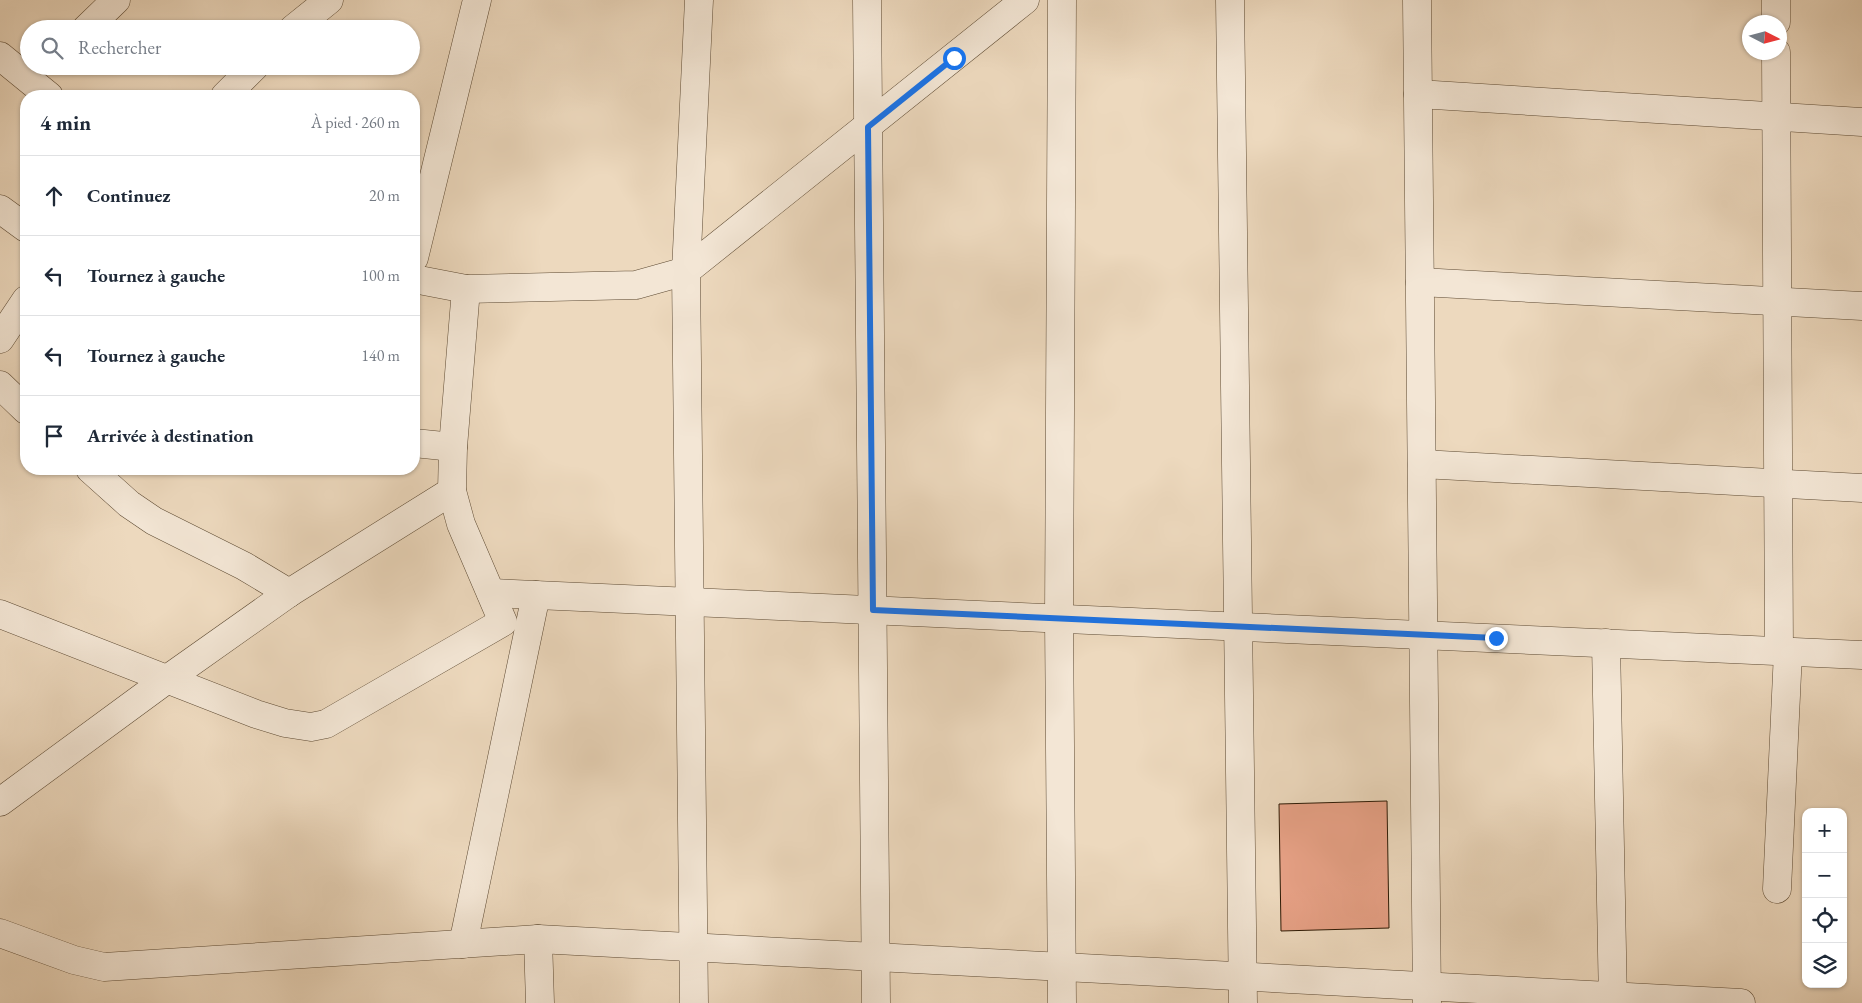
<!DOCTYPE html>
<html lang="fr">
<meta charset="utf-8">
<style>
body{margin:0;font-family:"EB Garamond",serif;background:#f6f6f7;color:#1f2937}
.controls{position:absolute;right:15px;bottom:15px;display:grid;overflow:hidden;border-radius:10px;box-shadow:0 1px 4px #0004}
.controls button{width:45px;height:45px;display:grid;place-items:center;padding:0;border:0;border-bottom:1px solid #e0e1e3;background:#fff;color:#1f2937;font:25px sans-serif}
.compass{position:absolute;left:1742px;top:15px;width:45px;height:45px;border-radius:50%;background:#fff;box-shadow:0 1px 4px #0004;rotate:96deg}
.stop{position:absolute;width:15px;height:15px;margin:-11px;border:4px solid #1a73e8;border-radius:50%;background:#fff}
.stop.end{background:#1a73e8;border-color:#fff;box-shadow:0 1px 5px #0008}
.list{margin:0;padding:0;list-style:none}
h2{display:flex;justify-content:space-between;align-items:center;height:65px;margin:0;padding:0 20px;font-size:21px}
h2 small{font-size:16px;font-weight:400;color:#747a83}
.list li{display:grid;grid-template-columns:32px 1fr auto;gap:15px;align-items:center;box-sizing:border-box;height:80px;padding:0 20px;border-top:1px solid #e0e1e3}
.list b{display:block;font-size:19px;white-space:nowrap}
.list em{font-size:16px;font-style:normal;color:#747a83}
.icon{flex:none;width:28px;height:28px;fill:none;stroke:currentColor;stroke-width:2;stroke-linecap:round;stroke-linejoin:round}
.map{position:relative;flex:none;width:1862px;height:1003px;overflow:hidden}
.search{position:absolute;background:#fff;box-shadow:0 1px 4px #0004;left:20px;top:20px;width:400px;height:55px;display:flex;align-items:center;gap:12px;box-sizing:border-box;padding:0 18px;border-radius:28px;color:#747a83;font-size:19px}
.panel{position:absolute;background:#fff;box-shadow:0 1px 4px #0004;left:20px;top:90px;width:400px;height:385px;border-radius:20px}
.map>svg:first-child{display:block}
.building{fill:#e7a186;stroke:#2d1a05}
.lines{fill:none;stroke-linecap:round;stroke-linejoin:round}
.minor-casing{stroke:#5d4a33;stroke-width:29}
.minor{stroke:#f3e6d5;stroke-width:28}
.route{stroke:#1a73e8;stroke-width:6}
</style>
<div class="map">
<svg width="1862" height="1003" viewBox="0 0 1862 1003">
<rect width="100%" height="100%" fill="#edd9be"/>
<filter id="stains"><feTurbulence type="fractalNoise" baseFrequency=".004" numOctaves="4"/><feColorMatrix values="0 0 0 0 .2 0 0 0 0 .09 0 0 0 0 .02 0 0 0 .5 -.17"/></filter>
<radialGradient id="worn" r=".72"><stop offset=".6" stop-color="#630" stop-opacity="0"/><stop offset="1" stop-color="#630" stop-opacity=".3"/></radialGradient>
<!-- building -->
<polygon class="building" points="1387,801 1389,928 1281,931 1279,804"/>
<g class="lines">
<!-- minor casing -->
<g class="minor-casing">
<g id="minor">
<polyline points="867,0 876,1003"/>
<polyline points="1062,0 1059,618 1062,1003"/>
<polyline points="1230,0 1243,1003"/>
<polyline points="1417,0 1427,1003"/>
<polyline points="1776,0 1776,22"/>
<polyline points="86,29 116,0"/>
<polyline points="293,29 329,0"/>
<polyline points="1776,52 1779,651"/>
<polyline points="0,56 49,96"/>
<polyline points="1418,94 1862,122"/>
<polyline points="225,96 255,66"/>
<polyline points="0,209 26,228"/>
<polyline points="414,258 477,0"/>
<polyline points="414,279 466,289 636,285 686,271 1025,0"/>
<polyline points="1420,282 1862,306"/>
<polyline points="0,339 26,300"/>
<polyline points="0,385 26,410"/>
<polyline points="414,443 453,447"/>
<polyline points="1422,464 1862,488"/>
<polyline points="90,469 129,504 154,521 244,566 289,593"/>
<polyline points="491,593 1862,655"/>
<polyline points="0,614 256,714 285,723 311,727 326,724 503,622 461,524 452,491 453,447 466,289"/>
<polyline points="1606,643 1613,1003"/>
<polyline points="0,802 166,680 289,593 452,491"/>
<polyline points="1777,889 1788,652"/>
<polyline points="0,933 74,960 104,967 538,939 1741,1003"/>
<polyline points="538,939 540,1003"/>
<polyline points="463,944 536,595"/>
<polyline points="694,1003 686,271 699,0"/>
</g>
</g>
<!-- minor -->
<use href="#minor" class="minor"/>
</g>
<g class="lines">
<!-- route -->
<polyline class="route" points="954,58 868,127 873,610 1496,638"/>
</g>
<rect width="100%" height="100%" filter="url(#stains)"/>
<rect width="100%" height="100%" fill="url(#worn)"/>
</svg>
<div class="controls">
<button>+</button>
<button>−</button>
<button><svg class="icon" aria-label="locate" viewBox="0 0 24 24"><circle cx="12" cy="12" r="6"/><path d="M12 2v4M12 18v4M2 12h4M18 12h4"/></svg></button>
<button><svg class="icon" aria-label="layers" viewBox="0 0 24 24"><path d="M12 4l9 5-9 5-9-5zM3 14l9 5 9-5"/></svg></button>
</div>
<svg class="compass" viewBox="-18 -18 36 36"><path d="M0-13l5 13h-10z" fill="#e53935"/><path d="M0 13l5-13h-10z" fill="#747a83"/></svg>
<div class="stop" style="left:954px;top:58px"></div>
<div class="stop end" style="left:1496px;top:638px"></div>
<div class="search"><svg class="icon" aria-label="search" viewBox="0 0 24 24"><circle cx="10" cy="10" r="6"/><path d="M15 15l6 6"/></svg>Rechercher</div>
<section class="panel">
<h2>4 min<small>À pied · 260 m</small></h2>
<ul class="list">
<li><svg class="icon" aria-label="ahead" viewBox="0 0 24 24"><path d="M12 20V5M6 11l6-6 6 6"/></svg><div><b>Continuez</b></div><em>20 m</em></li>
<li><svg class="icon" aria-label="left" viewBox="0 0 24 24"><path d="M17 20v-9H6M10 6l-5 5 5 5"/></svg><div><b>Tournez à gauche</b></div><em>100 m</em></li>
<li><svg class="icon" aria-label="left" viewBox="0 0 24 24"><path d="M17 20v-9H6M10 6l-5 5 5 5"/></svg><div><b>Tournez à gauche</b></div><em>140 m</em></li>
<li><svg class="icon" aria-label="arrive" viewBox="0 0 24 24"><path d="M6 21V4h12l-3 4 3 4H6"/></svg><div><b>Arrivée à destination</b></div></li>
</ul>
</section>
</div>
